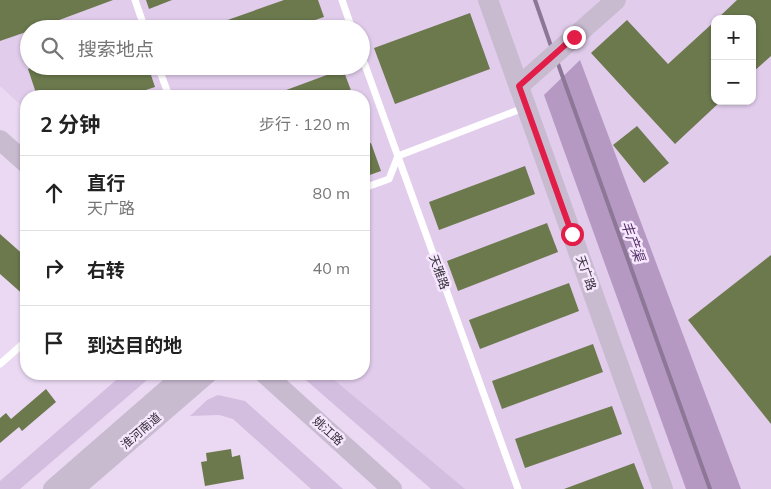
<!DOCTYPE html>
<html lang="zh">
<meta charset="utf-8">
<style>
body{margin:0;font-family:Mulish,"Noto Sans SC",sans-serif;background:#f6f6f6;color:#222}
.controls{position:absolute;right:15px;top:15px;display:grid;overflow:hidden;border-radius:10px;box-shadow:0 1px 4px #0004}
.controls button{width:45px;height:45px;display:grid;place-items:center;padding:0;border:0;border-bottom:1px solid #e0e0e0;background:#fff;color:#222;font:25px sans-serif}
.stop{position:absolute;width:15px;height:15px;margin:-11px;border:4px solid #e11d48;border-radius:50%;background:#fff}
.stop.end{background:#e11d48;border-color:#fff;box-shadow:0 1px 5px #0008}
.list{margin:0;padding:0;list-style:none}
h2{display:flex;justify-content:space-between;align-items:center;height:65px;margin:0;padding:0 20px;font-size:21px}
h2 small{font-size:16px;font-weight:400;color:#767676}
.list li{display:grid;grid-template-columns:32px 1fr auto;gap:15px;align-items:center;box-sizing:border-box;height:75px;padding:0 20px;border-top:1px solid #e0e0e0}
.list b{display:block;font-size:19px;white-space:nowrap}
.list p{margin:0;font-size:16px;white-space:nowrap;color:#767676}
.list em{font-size:16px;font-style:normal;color:#767676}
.icon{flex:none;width:28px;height:28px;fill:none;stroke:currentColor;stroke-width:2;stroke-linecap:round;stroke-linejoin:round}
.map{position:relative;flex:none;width:771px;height:489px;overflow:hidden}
.search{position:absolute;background:#fff;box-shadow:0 1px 4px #0004;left:20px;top:20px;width:350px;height:55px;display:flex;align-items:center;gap:12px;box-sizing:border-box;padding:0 18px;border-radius:28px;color:#767676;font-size:19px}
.panel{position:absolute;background:#fff;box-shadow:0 1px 4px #0004;left:20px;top:90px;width:350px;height:290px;border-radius:20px}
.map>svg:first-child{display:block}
.built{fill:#e1ccec;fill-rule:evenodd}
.green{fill:#d4bee0}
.forest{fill:#b599c3}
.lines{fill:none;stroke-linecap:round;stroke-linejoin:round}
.stream{stroke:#8c7797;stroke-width:4}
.building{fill:#6b794d}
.lane{stroke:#fff;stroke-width:7}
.secondary{stroke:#c8bacf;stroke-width:20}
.route{stroke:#e11d48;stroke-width:6}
.labels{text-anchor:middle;stroke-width:5;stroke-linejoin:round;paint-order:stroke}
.street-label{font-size:12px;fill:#352e39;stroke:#f6e7fe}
.water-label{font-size:14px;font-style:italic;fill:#573268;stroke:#f6e7fe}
</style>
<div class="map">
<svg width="771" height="489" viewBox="0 0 771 489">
<rect width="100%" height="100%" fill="#ebd9f4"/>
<!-- built -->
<path class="built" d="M0 0H771V489H463L326 374H364V96H26V110L0 86ZM715 19H752V101H715ZM29 29H361V66H29Z"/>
<!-- green -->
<g class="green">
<polygon points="123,374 154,374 20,489 0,489 0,481"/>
<polygon points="299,374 327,374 465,489 431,489"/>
<polygon points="218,395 245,401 343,489 311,489 233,419 219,415 190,416 207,400"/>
</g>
<!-- forest -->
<polygon class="forest" points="580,60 741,489 686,489 544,95"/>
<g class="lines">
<!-- stream -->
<g class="stream">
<polyline points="535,0 552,49"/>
<polyline points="557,61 710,489"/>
</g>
</g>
<!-- building -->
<g class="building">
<polygon points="0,0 113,0 35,29 29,29 29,31 0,41"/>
<polygon points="146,0 172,0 149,9"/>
<polygon points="284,0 318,0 324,17 289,29 202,29"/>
<polygon points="737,0 771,0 771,56 752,73 752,19 717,19"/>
<polygon points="470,13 490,69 395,104 374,48"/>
<polygon points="627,20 668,64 715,21 715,101 721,101 675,144 591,53"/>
<polygon points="35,66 148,66 155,87 128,96 37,96 28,69"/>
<polygon points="343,69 353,96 270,96"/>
<polygon points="637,126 669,163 644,183 613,145"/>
<polygon points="371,143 381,171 364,177 364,145"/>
<polygon points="525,166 535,194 439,230 429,202"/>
<polygon points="547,223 558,252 458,291 447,261"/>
<polygon points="0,234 26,257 26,297 0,274"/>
<polygon points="771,255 771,424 688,320"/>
<polygon points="569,283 579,311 480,349 469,320"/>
<polygon points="593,344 603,372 502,409 492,381"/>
<polygon points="46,389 56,402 22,431 19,427 0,443 0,418 6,413 11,419"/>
<polygon points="612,406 622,434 525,468 515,439"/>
<polygon points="231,449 232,457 240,455 244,479 205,486 201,462 207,461 206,453"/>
<polygon points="634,463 644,489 564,489"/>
</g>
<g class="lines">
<!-- lane -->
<g class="lane">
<polyline points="135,0 145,29"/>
<polyline points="342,0 352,29"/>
<polyline points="361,54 518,489"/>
<polyline points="158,66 169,96"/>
<polyline points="364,188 389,179 398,156 526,107"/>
<polyline points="0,364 25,342"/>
</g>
<!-- secondary -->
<g class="secondary">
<polyline points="488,0 663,489"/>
<polyline points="519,86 616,0"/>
<polyline points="0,140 26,163"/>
<polyline points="265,374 392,489"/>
<polyline points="53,489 185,374"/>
<polyline points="74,489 207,374"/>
</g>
</g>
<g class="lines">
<!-- route -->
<polyline class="route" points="572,234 519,86 574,37"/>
</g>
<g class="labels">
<!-- street labels -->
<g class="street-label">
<text transform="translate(439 272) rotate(70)" y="4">天雅路</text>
<text transform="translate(586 273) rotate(70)" y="4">天广路</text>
<text transform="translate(141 431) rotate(-41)" y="4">淮河南道</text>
<text transform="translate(328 431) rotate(42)" y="4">姚江路</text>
</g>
<!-- water labels -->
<g class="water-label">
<text transform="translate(633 241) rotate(70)" y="5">丰产渠</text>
</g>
</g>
</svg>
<div class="controls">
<button>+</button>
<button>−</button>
</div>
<div class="stop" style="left:572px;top:234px"></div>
<div class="stop end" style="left:574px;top:37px"></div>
<div class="search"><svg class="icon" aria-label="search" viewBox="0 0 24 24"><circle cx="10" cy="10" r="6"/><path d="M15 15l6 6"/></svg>搜索地点</div>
<section class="panel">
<h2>2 分钟<small>步行 · 120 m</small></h2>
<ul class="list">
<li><svg class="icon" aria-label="ahead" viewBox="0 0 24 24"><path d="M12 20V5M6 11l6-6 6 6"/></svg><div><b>直行</b><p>天广路</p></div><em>80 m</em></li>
<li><svg class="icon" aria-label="right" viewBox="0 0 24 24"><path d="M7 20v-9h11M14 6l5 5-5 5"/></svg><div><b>右转</b></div><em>40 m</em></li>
<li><svg class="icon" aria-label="arrive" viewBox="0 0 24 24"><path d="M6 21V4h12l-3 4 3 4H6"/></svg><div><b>到达目的地</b></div></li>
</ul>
</section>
</div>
